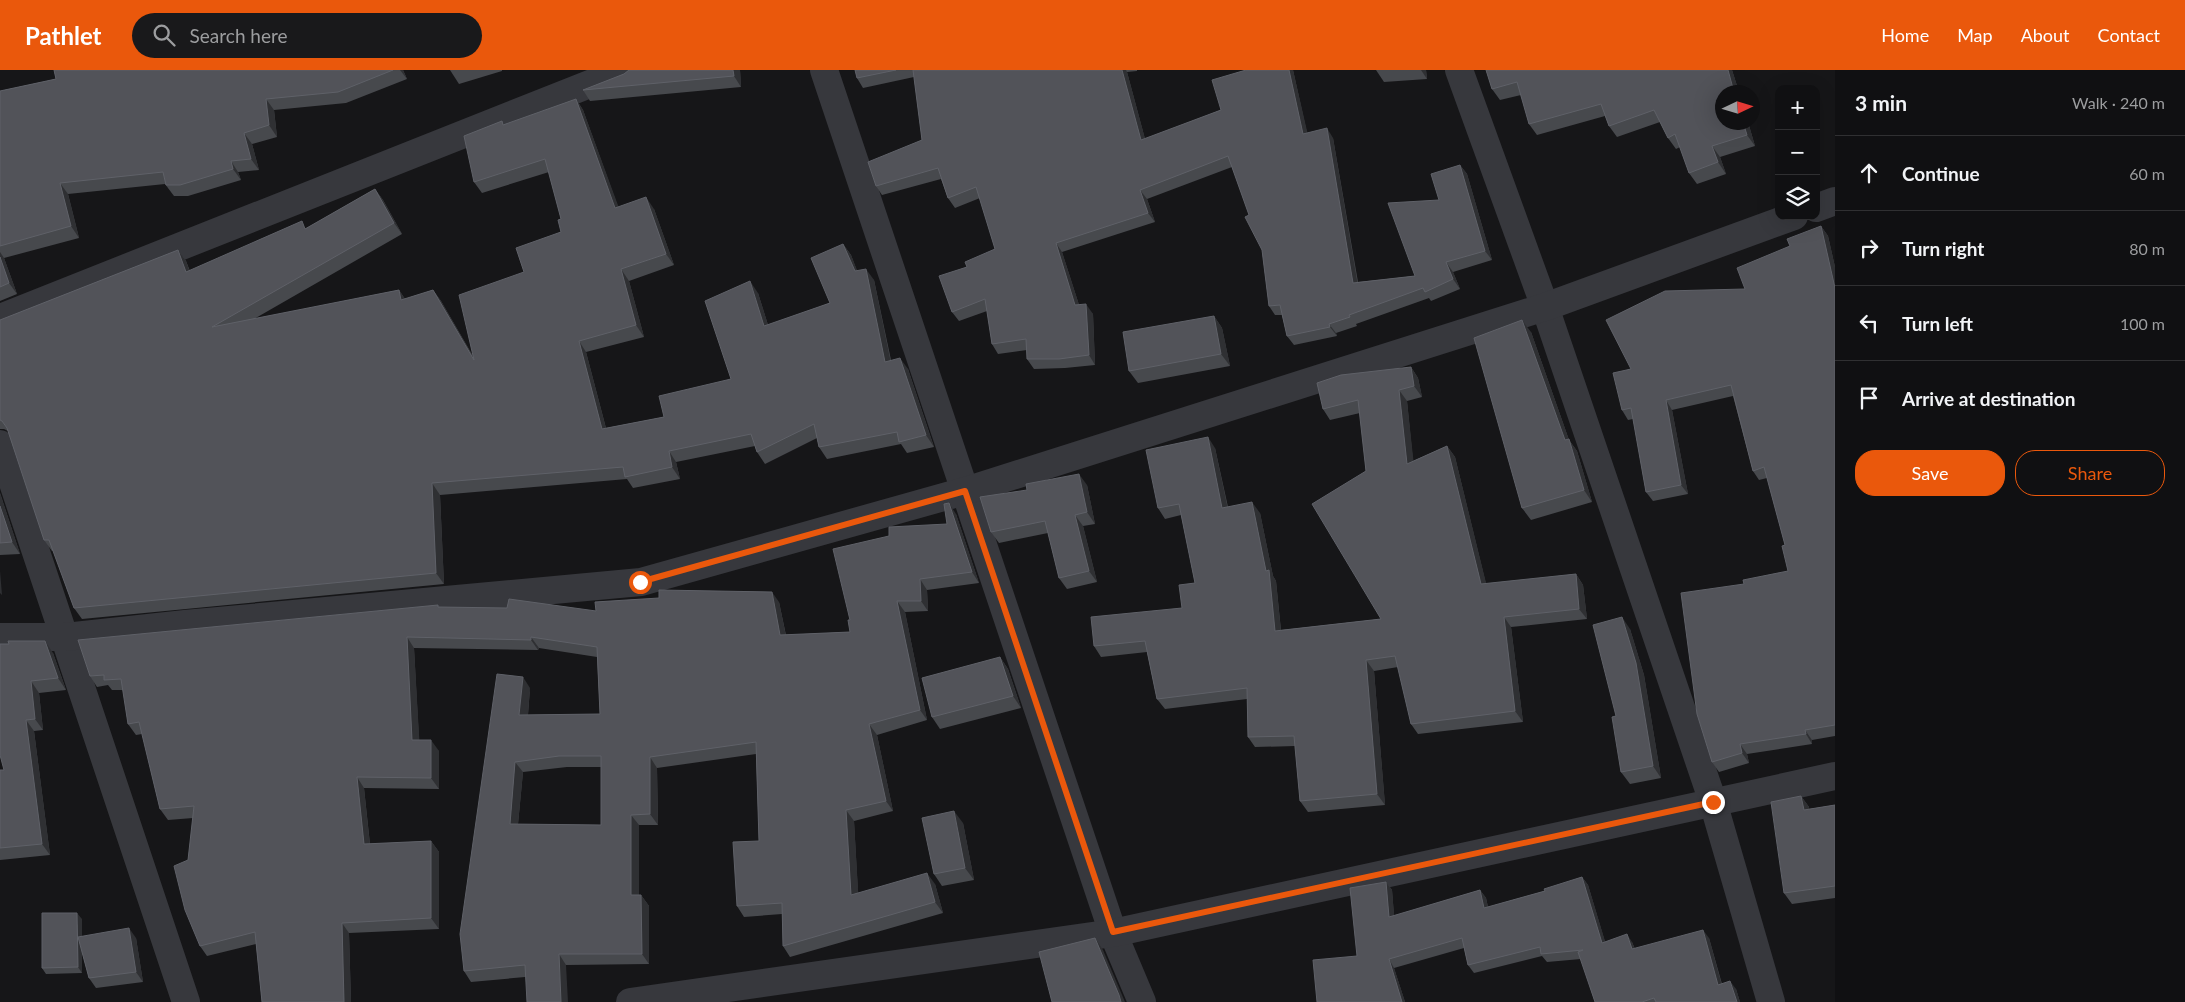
<!DOCTYPE html>
<meta charset="utf-8">
<style>
body{margin:0;font-family:Lato,sans-serif;background:#19191b;color:#f1f3f6}
.controls{position:absolute;right:15px;top:15px;display:grid;overflow:hidden;border-radius:10px;box-shadow:0 5px 20px #0002}
.controls button{width:45px;height:45px;display:grid;place-items:center;padding:0;border:0;border-bottom:1px solid #303032;background:#101012;color:#f1f3f6;font:25px sans-serif}
.compass{position:absolute;left:1715px;top:15px;width:45px;height:45px;border-radius:50%;background:#101012;box-shadow:0 5px 20px #0002;rotate:86deg}
.stop{position:absolute;width:15px;height:15px;margin:-11px;border:4px solid #ea580c;border-radius:50%;background:#fff}
.stop.end{background:#ea580c;border-color:#fff;box-shadow:0 1px 5px #0008}
.list{margin:0;padding:0;list-style:none}
h2{display:flex;justify-content:space-between;align-items:center;height:65px;margin:0;padding:0 20px;font-size:21px}
h2 small{font-size:16px;font-weight:400;color:#9c9d9f}
.list li{display:grid;grid-template-columns:32px 1fr auto;gap:15px;align-items:center;box-sizing:border-box;height:75px;padding:0 20px;border-top:1px solid #303032}
.list b{display:block;font-size:19px;white-space:nowrap}
.list em{font-size:16px;font-style:normal;color:#9c9d9f}
.actions{display:flex;gap:10px;padding:15px 20px}
.actions a{flex:1;padding:11px 0;border:1px solid #ea580c;border-radius:20px;text-align:center;font-size:18px;color:#ea580c}
.actions .main{background:#ea580c;color:#fff}
.icon{flex:none;width:28px;height:28px;fill:none;stroke:currentColor;stroke-width:2;stroke-linecap:round;stroke-linejoin:round}
.map{position:relative;flex:none;width:1835px;height:932px;overflow:hidden}
header{display:flex;align-items:center;gap:30px;box-sizing:border-box;height:70px;padding:0 25px;background:#ea580c;color:#fff}
header strong{font-size:24px}
nav{display:flex;gap:28px;margin-inline-start:auto;font-size:18px}
.search{width:350px;height:45px;background:#19191b;display:flex;align-items:center;gap:12px;box-sizing:border-box;padding:0 18px;border-radius:28px;color:#9c9d9f;font-size:19px}
main{display:flex}
aside{flex:1;background:#101012}
.map>svg:first-child{display:block}
.lines{fill:none;stroke-linecap:round;stroke-linejoin:round}
.minor{stroke:#37383d;stroke-width:28}
.wall{fill:#47494d;fill-rule:evenodd}
.shaded-wall{fill:#2f3033}
.building{fill:#525359;stroke:#5f6168;fill-rule:evenodd}
.route{stroke:#ea580c;stroke-width:6}
</style>
<header>
<strong>Pathlet</strong>
<div class="search"><svg class="icon" aria-label="search" viewBox="0 0 24 24"><circle cx="10" cy="10" r="6"/><path d="M15 15l6 6"/></svg>Search here</div>
<nav><a>Home</a><a>Map</a><a>About</a><a>Contact</a></nav>
</header>
<main>
<div class="map">
<svg width="1835" height="932" viewBox="0 0 1835 932">
<rect width="100%" height="100%" fill="#161618"/>
<g class="lines">
<!-- minor -->
<g class="minor">
<polyline points="824,0 1113,863 1142,932"/>
<polyline points="1459,0 1545,237 1713,732 1771,932"/>
<polyline points="1816,138 1835,131"/>
<polyline points="0,248 625,0"/>
<polyline points="0,374 186,932"/>
<polyline points="0,567 65,567 185,554 641,512 965,421 1545,237 1794,146"/>
<polyline points="630,932 1113,863 1835,706"/>
</g>
</g>
<!-- wall -->
<g class="wall">
<polygon points="54,0 403,0 407,9 346,33 274,40 277,67 252,74 259,100 238,102 241,110 188,126 174,126 165,114 68,124 79,168 4,188 17,224 0,231 0,21 56,9"/>
<polygon points="450,0 502,0 502,1 459,14"/>
<polygon points="740,0 741,17 590,31 583,20"/>
<polygon points="855,0 1137,0 1137,1 1127,2 1145,69 1221,40 1246,0 1293,0 1307,63 1333,68 1358,212 1415,206 1439,130 1460,95 1467,104 1492,190 1453,202 1460,219 1431,231 1429,228 1356,254 1357,256 1336,263 1337,266 1294,275 1287,266 1282,245 1275,245 1269,236 1262,180 1232,97 1147,129 1155,152 1062,182 1079,235 1093,244 1095,295 1065,298 1034,299 1027,289 1027,280 998,284 992,274 987,241 959,251 952,242 967,197 995,179 980,128 955,138 948,128 941,109 882,125 876,116 922,70 914,7 863,18 857,8"/>
<polygon points="1376,0 1426,0 1427,9 1384,12"/>
<polygon points="1486,0 1732,0 1739,22 1722,22 1722,52 1748,52 1755,76 1720,87 1726,104 1697,114 1689,103 1680,77 1676,79 1668,68 1660,52 1617,67 1609,56 1605,46 1537,65 1529,54 1521,25 1500,30 1492,19"/>
<polygon points="576,29 583,40 618,137 654,139 674,195 629,211 644,267 586,282 606,358 664,347 731,309 758,223 768,255 830,233 843,174 851,185 857,201 874,210 891,290 908,299 934,377 907,383 901,374 827,389 819,377 817,368 765,394 757,382 755,376 676,392 680,409 633,418 627,409 440,425 444,514 82,549 74,538 53,481 52,481 44,470 8,361 4,359 0,359 0,250 178,180 186,191 190,201 307,158 375,119 383,130 402,164 254,249 399,220 405,229 433,220 441,231 473,286 524,202 561,162 561,149 549,102 482,123 474,112 505,55"/>
<polygon points="1821,156 1828,166 1835,197 1835,666 1812,670 1812,674 1747,684 1749,693 1719,702 1712,692 1744,514 1788,501 1785,475 1767,408 1759,410 1753,401 1733,326 1672,340 1688,424 1653,431 1646,422 1633,349 1628,350 1622,340 1631,299 1745,219 1790,176"/>
<polygon points="1214,246 1222,258 1230,296 1138,313 1129,301"/>
<polygon points="1531,262 1569,370 1577,381 1592,432 1531,450 1522,438"/>
<polygon points="1411,297 1418,308 1422,327 1407,331 1413,391 1447,376 1455,387 1486,514 1576,504 1583,515 1587,549 1511,557 1523,652 1418,664 1411,654 1398,597 1374,601 1385,735 1308,742 1300,731 1295,676 1255,677 1248,667 1247,629 1165,639 1157,629 1147,582 1101,587 1094,576 1182,538 1195,513 1181,445 1165,449 1158,438 1215,378 1228,437 1260,443 1273,506 1276,511 1281,560 1381,549 1360,343 1330,350 1323,339"/>
<polygon points="1087,415 1095,454 1083,456 1097,512 1067,519 1059,508 1048,463 999,473 991,462"/>
<polygon points="0,423 20,484 0,485"/>
<path d="M956 444 979 513 927 520 928 541 905 542 927 650 877 665 893 741 854 751 858 823 935 814 943 843 790 887 783 876 782 844 744 847 737 836 759 771 756 684 657 698 658 755H639V825H641L649 836V894L566 895 525 907 471 912 464 901 530 618 528 645 600 644 597 587 539 578 538 580 414 578 419 670 439 681V719L364 718 370 774 431 771 439 782V859L349 863 351 932H262L256 874 207 886 200 876 188 790 193 748 168 750 160 739 142 664 136 665 128 654 123 620H112L108 615 97 617 90 606 439 537 596 541 779 532 786 565 850 562V550L947 454ZM567 697H601V755L518 754 523 702Z"/>
<polygon points="1630,559 1644,605 1661,708 1630,714 1621,702 1616,646"/>
<polygon points="0,574 53,583 66,620 39,623 43,660 34,661 50,785 0,790 0,700 4,700"/>
<polygon points="1000,587 1008,599 1021,638 940,659 932,647"/>
<polygon points="1801,726 1809,737 1809,739 1835,735 1835,828 1792,834 1784,823"/>
<polygon points="963,753 974,810 942,816 934,804"/>
<polygon points="1582,807 1588,815 1605,872 1632,872 1635,879 1709,868 1722,914 1736,919 1740,932 1595,932 1581,889 1547,892 1542,886 1474,903 1468,895 1464,878 1394,898 1405,932 1317,932 1357,886 1386,812 1392,820 1394,846 1480,820 1486,828 1488,837 1545,821"/>
<polygon points="82,849 82,866 136,868 143,912 96,918 89,908 82,882 82,903 46,904 42,898"/>
</g>
<!-- shaded-wall -->
<g class="shaded-wall">
<polygon points="400,0 403,0 407,9"/>
<polygon points="733,0 740,0 741,17 734,6"/>
<polygon points="1122,0 1126,0 1127,2 1148,80 1141,70"/>
<polygon points="1289,0 1293,0 1310,74 1303,64"/>
<polygon points="1421,0 1426,0 1427,9"/>
<polygon points="1728,0 1732,0 1739,22 1734,22"/>
<polygon points="266,29 274,40 277,67 269,55"/>
<polygon points="576,29 583,40 623,149 615,138"/>
<polygon points="1743,52 1748,52 1755,76 1747,65"/>
<polygon points="1327,58 1333,68 1359,222 1353,213"/>
<polygon points="244,63 252,74 259,100 251,89"/>
<polygon points="1712,76 1720,87 1726,104 1718,92"/>
<polygon points="231,91 238,102 241,110 233,99"/>
<polygon points="1460,95 1467,104 1492,190 1485,181"/>
<polygon points="60,113 68,124 79,168 71,156"/>
<polygon points="375,119 383,130 402,164 394,153"/>
<polygon points="1140,120 1147,129 1155,152 1148,143"/>
<polygon points="646,127 654,139 674,195 666,184"/>
<polygon points="1821,156 1828,166 1835,197 1835,218"/>
<polygon points="1056,173 1062,182 1082,244 1075,235"/>
<polygon points="843,174 851,185 862,213 855,201"/>
<polygon points="178,180 186,191 194,214 186,202"/>
<polygon points="0,182 4,188 17,224 9,213 0,187"/>
<polygon points="1446,192 1453,202 1460,219 1453,209"/>
<polygon points="621,199 629,211 644,267 636,255"/>
<polygon points="866,199 874,210 893,303 885,292"/>
<polygon points="750,211 758,223 772,268 764,256"/>
<polygon points="399,220 407,232 401,230"/>
<polygon points="433,220 441,231 481,301 474,290"/>
<polygon points="1086,234 1093,244 1095,295 1089,285"/>
<polygon points="1214,246 1222,258 1230,296 1221,284"/>
<polygon points="1522,250 1531,262 1569,370 1577,381 1592,432 1584,420 1565,370"/>
<polygon points="1329,254 1336,263 1337,266 1330,257"/>
<polygon points="579,271 586,282 609,370 602,359"/>
<polygon points="900,288 908,299 934,377 926,365"/>
<polygon points="1411,297 1418,308 1422,327 1414,316"/>
<polygon points="1399,320 1407,331 1415,405 1407,394"/>
<polygon points="1666,330 1672,340 1688,424 1681,415"/>
<polygon points="1208,367 1215,378 1230,449 1222,438"/>
<polygon points="1447,376 1455,387 1489,525 1481,514"/>
<polygon points="669,381 676,392 680,409 672,397"/>
<polygon points="1079,404 1087,415 1095,454 1087,442"/>
<polygon points="432,413 440,425 444,514 436,503"/>
<polygon points="0,423 20,484 12,472 0,436"/>
<polygon points="1252,432 1260,443 1273,506 1276,511 1282,572 1275,561 1266,501"/>
<polygon points="949,433 956,444 979,513 972,502"/>
<polygon points="1075,445 1083,456 1097,512 1089,501"/>
<polygon points="0,501 2,525 0,523"/>
<polygon points="1576,504 1583,515 1587,549 1579,539"/>
<polygon points="920,509 927,520 928,541 921,531"/>
<polygon points="772,522 779,532 788,576 780,565"/>
<polygon points="897,531 905,542 927,650 920,640"/>
<polygon points="1504,547 1511,557 1523,652 1515,641"/>
<polygon points="1622,547 1630,559 1644,605 1661,708 1653,696"/>
<polygon points="407,567 414,578 420,681 412,670"/>
<polygon points="531,567 539,578 538,580 531,570"/>
<polygon points="45,571 53,583 66,620 58,608"/>
<polygon points="1000,587 1008,599 1021,638 1013,626"/>
<polygon points="1366,590 1374,601 1385,735 1377,724"/>
<polygon points="523,607 530,618 527,656 519,645"/>
<polygon points="31,611 39,623 43,660 35,649"/>
<polygon points="26,650 34,661 50,785 42,774"/>
<polygon points="869,654 877,665 893,741 886,731"/>
<polygon points="1805,660 1812,670 1812,674 1806,664"/>
<polygon points="431,670 439,681 439,719 431,708"/>
<polygon points="1740,674 1747,684 1749,693 1742,683"/>
<polygon points="650,687 657,698 658,755 650,744"/>
<polygon points="515,692 523,702 517,765 510,754"/>
<polygon points="357,707 364,718 371,785 364,774"/>
<polygon points="1801,726 1809,737 1812,751 1804,740"/>
<polygon points="846,740 854,751 859,836 851,825"/>
<polygon points="954,741 963,753 974,810 965,798"/>
<polygon points="631,745 639,755 639,836 631,825"/>
<polygon points="431,771 439,782 439,859 431,848"/>
<polygon points="927,803 935,814 943,843 935,832"/>
<polygon points="1582,807 1588,815 1608,881 1602,873"/>
<polygon points="1386,812 1392,820 1395,856 1389,847"/>
<polygon points="1480,820 1486,828 1490,846 1484,838"/>
<polygon points="641,825 649,836 649,894 642,884"/>
<polygon points="77,843 82,849 82,903 78,897"/>
<polygon points="342,853 349,863 351,932 344,932"/>
<polygon points="129,858 136,868 143,912 136,902"/>
<polygon points="1703,860 1709,868 1724,923 1718,915"/>
<polygon points="1627,864 1632,872 1638,887 1632,879"/>
<polygon points="1095,868 1103,880 1125,932 1121,932"/>
<polygon points="559,884 566,895 568,932 561,932"/>
<polygon points="1389,889 1394,898 1405,932 1402,932"/>
<polygon points="1730,911 1736,919 1740,932 1737,932"/>
</g>
<!-- building -->
<g class="building">
<polygon points="54,0 393,0 338,22 266,29 269,55 244,63 251,89 231,91 233,99 180,115 166,115 163,102 60,113 71,156 0,176 0,21 56,9"/>
<polygon points="629,0 733,0 734,6 583,20 624,4"/>
<polygon points="855,0 896,0 857,8"/>
<polygon points="913,0 1122,0 1141,70 1221,40 1212,10 1246,0 1289,0 1303,64 1327,58 1353,213 1415,206 1388,133 1439,130 1431,104 1460,95 1485,181 1446,192 1453,209 1425,222 1423,218 1349,245 1350,247 1329,254 1330,257 1287,266 1280,235 1269,236 1262,180 1245,147 1249,145 1228,86 1140,120 1148,143 1056,173 1075,235 1086,234 1089,285 1059,289 1027,289 1026,269 992,274 985,229 952,242 939,206 967,197 965,192 995,179 976,117 948,128 938,98 876,116 868,92 922,70"/>
<polygon points="1486,0 1728,0 1734,22 1722,22 1722,52 1743,52 1747,65 1712,76 1718,92 1689,103 1675,64 1668,68 1654,40 1609,56 1601,34 1529,54 1517,12 1492,19"/>
<polygon points="576,29 615,138 646,127 666,184 621,199 636,255 579,271 602,359 664,347 659,326 731,309 705,231 750,211 764,256 830,233 811,188 843,174 855,201 866,199 885,292 900,288 926,365 899,372 897,362 819,377 814,354 757,382 751,364 669,381 672,397 625,407 623,397 432,413 436,503 74,538 49,470 44,470 7,358 2,351 0,350 0,250 178,180 186,202 302,151 305,159 375,119 394,153 212,257 399,220 401,230 433,220 474,290 459,225 524,202 516,178 561,162 558,150 561,149 545,89 474,112 464,66 502,51 503,55"/>
<polygon points="1821,156 1835,218 1835,655 1805,660 1806,664 1740,674 1742,683 1712,692 1697,644 1681,523 1744,514 1743,510 1788,501 1782,476 1785,475 1764,397 1753,401 1731,315 1666,330 1681,415 1646,422 1631,338 1622,340 1613,303 1631,299 1606,250 1665,221 1745,219 1737,198 1790,176 1787,169"/>
<polygon points="0,187 9,213 0,217"/>
<polygon points="1214,246 1221,284 1129,301 1123,262"/>
<polygon points="1522,250 1565,370 1569,369 1584,420 1522,438 1474,268"/>
<polygon points="1411,297 1414,316 1399,320 1407,394 1447,376 1481,514 1576,504 1579,539 1504,547 1515,641 1411,654 1395,586 1366,590 1377,724 1300,731 1294,666 1248,667 1247,618 1157,629 1145,571 1094,576 1091,547 1182,538 1179,515 1195,513 1179,434 1158,438 1146,380 1208,367 1222,438 1252,432 1266,501 1269,500 1275,561 1381,549 1312,434 1366,401 1358,330 1323,339 1317,313 1341,305"/>
<polygon points="1079,404 1087,442 1075,445 1089,501 1059,508 1045,451 991,462 980,427 1027,420 1026,414"/>
<path d="M949 433 972 502 920 509 921 531H897L920 640 869 654 886 731 846 740 851 825 927 803 935 832 783 876 782 833 737 836 733 772 759 771 756 672 650 687V744L631 745V825H641L642 884H559L561 932H527L525 895 464 901 460 864 497 604 523 607 519 645 600 644 597 577 531 567V570L407 567 412 670H431V708L357 707 364 774 431 771V848L342 853 344 932H262L255 862 200 876 185 840 174 796 188 790 194 736 160 739 139 652 128 654 121 609 104 610V605L90 606 78 570 438 535V537L507 538 509 529 596 541 595 532 659 528V520L772 522 780 565 850 562 848 550H850L833 479 889 466V457L947 454 944 434ZM559 686H601V755L510 754 515 692Z"/>
<polygon points="0,436 12,472 0,473"/>
<polygon points="1622,547 1636,593 1653,696 1621,702 1612,647 1616,646 1593,555"/>
<polygon points="8,571 45,571 58,608 31,611 35,649 26,650 42,774 0,778 0,700 4,700 0,685 0,574 9,574"/>
<polygon points="1000,587 1013,626 932,647 922,608"/>
<polygon points="1801,726 1804,740 1835,735 1835,816 1784,823 1771,732"/>
<polygon points="954,741 965,798 934,804 922,748"/>
<polygon points="1582,807 1602,873 1627,864 1632,879 1703,860 1718,915 1730,911 1737,932 1656,932 1654,928 1642,932 1595,932 1578,882 1583,880 1541,884 1540,877 1468,895 1462,868 1389,889 1402,932 1317,932 1313,890 1357,886 1350,818 1386,812 1389,847 1480,820 1484,838 1545,821 1544,819"/>
<polygon points="42,843 77,843 78,897 42,898"/>
<polygon points="129,858 136,902 89,908 78,867"/>
<polygon points="1095,868 1119,925 1121,932 1052,932 1039,882"/>
</g>
<g class="lines">
<!-- route -->
<polyline class="route" points="640,512 965,421 1113,862 1713,732"/>
</g>
</svg>
<div class="controls">
<button>+</button>
<button>−</button>
<button><svg class="icon" aria-label="layers" viewBox="0 0 24 24"><path d="M12 4l9 5-9 5-9-5zM3 14l9 5 9-5"/></svg></button>
</div>
<svg class="compass" viewBox="-18 -18 36 36"><path d="M0-13l5 13h-10z" fill="#e53935"/><path d="M0 13l5-13h-10z" fill="#9c9d9f"/></svg>
<div class="stop" style="left:640px;top:512px"></div>
<div class="stop end" style="left:1713px;top:732px"></div>
</div>
<aside>
<h2>3 min<small>Walk · 240 m</small></h2>
<ul class="list">
<li><svg class="icon" aria-label="ahead" viewBox="0 0 24 24"><path d="M12 20V5M6 11l6-6 6 6"/></svg><div><b>Continue</b></div><em>60 m</em></li>
<li><svg class="icon" aria-label="right" viewBox="0 0 24 24"><path d="M7 20v-9h11M14 6l5 5-5 5"/></svg><div><b>Turn right</b></div><em>80 m</em></li>
<li><svg class="icon" aria-label="left" viewBox="0 0 24 24"><path d="M17 20v-9H6M10 6l-5 5 5 5"/></svg><div><b>Turn left</b></div><em>100 m</em></li>
<li><svg class="icon" aria-label="arrive" viewBox="0 0 24 24"><path d="M6 21V4h12l-3 4 3 4H6"/></svg><div><b>Arrive at destination</b></div></li>
</ul>
<div class="actions"><a class="main">Save</a><a>Share</a></div>
</aside>
</main>
